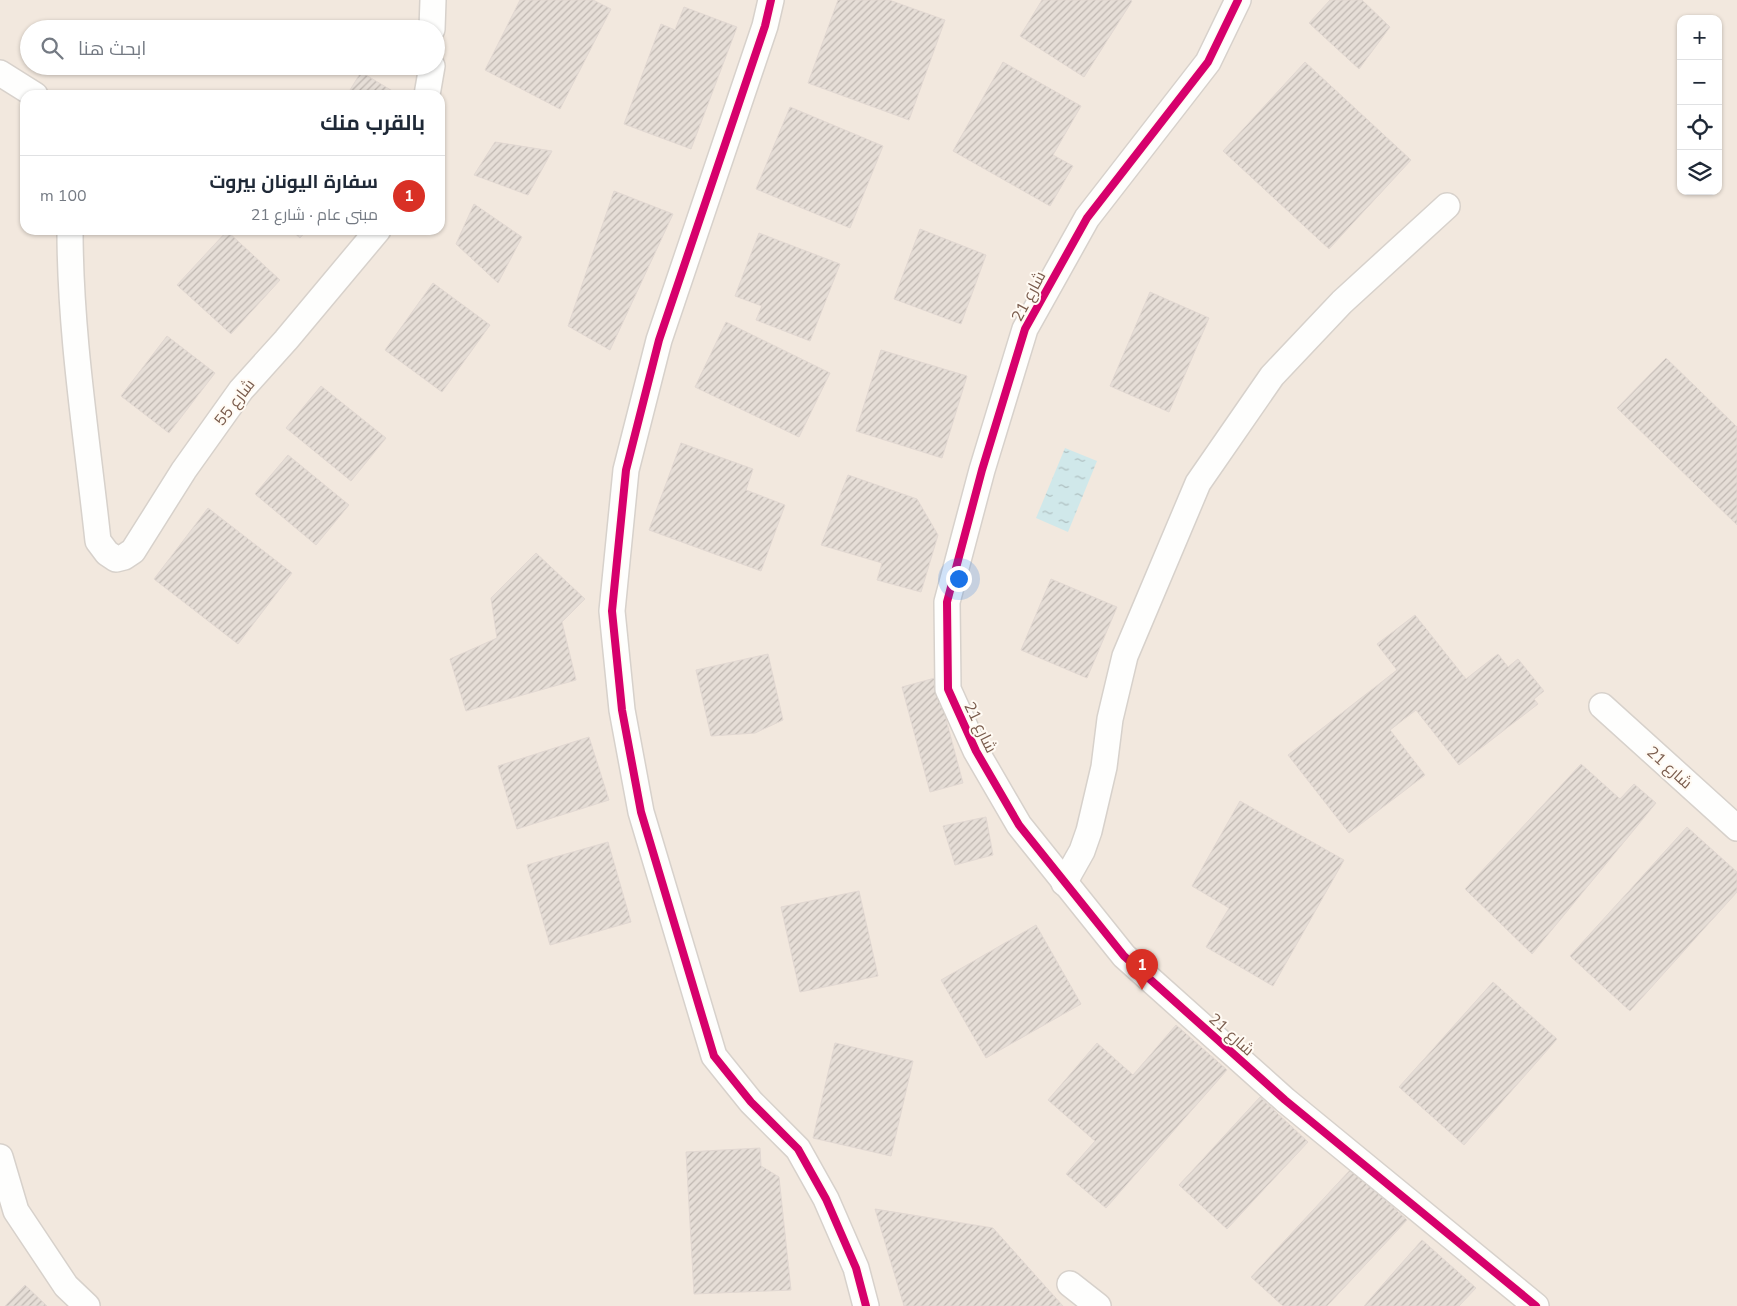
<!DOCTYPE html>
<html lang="ar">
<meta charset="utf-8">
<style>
body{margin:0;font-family:"Nunito Sans",Cairo,sans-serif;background:#f2f2f3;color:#1f2937;direction:rtl}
.controls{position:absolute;right:15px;top:15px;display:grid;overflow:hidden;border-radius:10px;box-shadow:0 1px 4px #0004}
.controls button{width:45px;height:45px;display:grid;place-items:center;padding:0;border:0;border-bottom:1px solid #e0e1e3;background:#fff;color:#1f2937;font:25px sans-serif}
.you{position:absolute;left:958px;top:578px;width:18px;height:18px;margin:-12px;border:4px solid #fff;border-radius:50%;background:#1a73e8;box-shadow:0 0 0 8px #1a73e833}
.badge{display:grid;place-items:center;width:32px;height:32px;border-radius:50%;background:#d93025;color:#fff;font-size:16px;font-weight:700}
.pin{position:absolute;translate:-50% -41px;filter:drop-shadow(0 1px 2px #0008)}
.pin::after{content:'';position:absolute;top:26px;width:18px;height:15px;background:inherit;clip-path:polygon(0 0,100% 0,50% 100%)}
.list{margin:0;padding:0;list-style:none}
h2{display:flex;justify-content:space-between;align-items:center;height:65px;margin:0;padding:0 20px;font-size:21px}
h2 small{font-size:16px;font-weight:400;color:#747a83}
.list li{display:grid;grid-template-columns:32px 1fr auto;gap:15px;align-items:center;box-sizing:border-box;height:80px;padding:0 20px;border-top:1px solid #e0e1e3}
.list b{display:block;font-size:19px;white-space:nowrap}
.list p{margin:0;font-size:16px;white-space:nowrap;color:#747a83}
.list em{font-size:16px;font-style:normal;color:#747a83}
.icon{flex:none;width:28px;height:28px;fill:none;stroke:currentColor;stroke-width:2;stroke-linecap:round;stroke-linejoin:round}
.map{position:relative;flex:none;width:1737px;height:1306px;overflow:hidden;direction:ltr}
.search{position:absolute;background:#fff;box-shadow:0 1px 4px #0004;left:20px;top:20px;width:425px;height:55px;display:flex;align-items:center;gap:12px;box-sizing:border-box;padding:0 18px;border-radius:28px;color:#747a83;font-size:19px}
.panel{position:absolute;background:#fff;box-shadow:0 1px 4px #0004;left:20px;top:90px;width:425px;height:145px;border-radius:15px;direction:rtl}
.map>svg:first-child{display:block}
.residential{fill:#f2e8de;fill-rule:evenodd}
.water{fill:url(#water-ripples)}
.building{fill:url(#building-hatch);stroke:#e2d8d2}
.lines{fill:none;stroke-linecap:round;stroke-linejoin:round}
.minor-casing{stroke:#d7d1cb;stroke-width:28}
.minor{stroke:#fefefd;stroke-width:25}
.cycleway-casing{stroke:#fffaf3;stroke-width:11}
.cycleway{stroke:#d6006c;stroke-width:8}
.labels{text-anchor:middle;stroke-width:4;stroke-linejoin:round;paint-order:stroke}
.street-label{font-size:16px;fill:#7a5c4d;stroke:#fffaf3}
</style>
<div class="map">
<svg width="1737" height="1306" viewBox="0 0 1737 1306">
<defs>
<pattern id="water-ripples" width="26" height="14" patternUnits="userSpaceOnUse" patternTransform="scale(1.25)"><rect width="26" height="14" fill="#d0e8ea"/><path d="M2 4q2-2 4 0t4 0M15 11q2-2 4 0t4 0" fill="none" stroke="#aebfc0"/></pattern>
<pattern id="building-hatch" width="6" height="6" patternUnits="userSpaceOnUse" patternTransform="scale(1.25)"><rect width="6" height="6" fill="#e6ded7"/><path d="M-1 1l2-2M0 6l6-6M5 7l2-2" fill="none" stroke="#bfb7b1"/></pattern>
</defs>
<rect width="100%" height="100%" fill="#f9f5f0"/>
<!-- residential -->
<path class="residential" d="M0 0H1737V1306H0ZM1681 19H1718V191H1681ZM29 29H436V66H29ZM25 95H440V230H25Z"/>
<!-- water -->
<polygon class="water" points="1065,448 1097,461 1068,532 1036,518"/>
<!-- building -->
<g class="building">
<polygon points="520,0 593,0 611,9 560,109 485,70"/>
<polygon points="838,0 889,0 945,20 909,120 808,83"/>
<polygon points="1042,0 1131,0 1132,1 1084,77 1020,36"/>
<polygon points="1330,0 1362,0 1390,27 1359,69 1309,23"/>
<polygon points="684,7 737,27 691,149 624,124 661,24 675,30"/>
<polygon points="1003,62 1081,106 1053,155 1073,166 1050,206 953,151"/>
<polygon points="1305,62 1411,160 1329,249 1223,151"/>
<polygon points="361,72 399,95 347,95"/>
<polygon points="790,107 883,146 850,228 756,189"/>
<polygon points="495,142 552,151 528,195 474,175"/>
<polygon points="614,191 673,214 610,350 568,326"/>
<polygon points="474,204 522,237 498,283 456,244"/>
<polygon points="920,229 986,255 961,324 894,299"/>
<polygon points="291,230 307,230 300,238"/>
<polygon points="227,231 280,280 231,334 177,285"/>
<polygon points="759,233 840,264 810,341 756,320 762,306 735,296"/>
<polygon points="433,283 490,325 442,392 385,350"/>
<polygon points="1150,292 1209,318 1169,412 1110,386"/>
<polygon points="726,322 830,373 799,437 695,387"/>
<polygon points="167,336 215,373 169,433 121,396"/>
<polygon points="881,350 967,376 942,458 856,431"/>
<polygon points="1666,358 1737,427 1737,525 1617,408"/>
<polygon points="321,386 386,438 351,481 286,428"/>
<polygon points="681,443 753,469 746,490 785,505 761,571 649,530"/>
<polygon points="288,455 349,505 316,545 255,494"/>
<polygon points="848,475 917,499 938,535 921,592 877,580 882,563 821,545"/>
<polygon points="208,508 292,573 238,644 154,579"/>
<polygon points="536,553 585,599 562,622 576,680 466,711 450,659 497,638 491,598"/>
<polygon points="1051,579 1117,607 1087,678 1021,650"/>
<polygon points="1415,615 1466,679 1498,654 1508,667 1518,659 1544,691 1534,699 1538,704 1459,765 1416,710 1390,730 1425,775 1349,833 1288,755 1397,670 1377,644"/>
<polygon points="768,654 783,720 755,733 711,736 696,670"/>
<polygon points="935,678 963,783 930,792 902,687"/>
<polygon points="589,737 609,800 517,829 498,766"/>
<polygon points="1581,764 1620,799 1634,784 1656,803 1532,954 1465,889"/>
<polygon points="1240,801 1344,860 1273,986 1206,947 1229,908 1192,886"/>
<polygon points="986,817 993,855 955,865 943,826"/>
<polygon points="1687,827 1737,872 1737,892 1630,1011 1570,956"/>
<polygon points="608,842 631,922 550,945 527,865"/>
<polygon points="859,891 878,976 800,992 781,907"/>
<polygon points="1036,925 1081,1004 986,1058 941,980"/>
<polygon points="1493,982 1557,1039 1464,1145 1399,1087"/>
<polygon points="1176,1025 1227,1070 1106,1208 1066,1174 1095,1141 1048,1100 1097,1043 1133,1075"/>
<polygon points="835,1043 913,1061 891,1156 813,1138"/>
<polygon points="1260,1097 1308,1142 1227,1229 1179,1185"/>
<polygon points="760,1148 761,1166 779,1177 791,1290 694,1294 686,1152"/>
<polygon points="1351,1169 1407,1220 1327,1306 1283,1306 1251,1277"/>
<polygon points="875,1209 993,1228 1063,1306 904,1306"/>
<polygon points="1422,1240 1476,1288 1459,1306 1364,1306"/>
<polygon points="25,1285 47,1306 5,1306"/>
</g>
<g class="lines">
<!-- minor casing -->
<g class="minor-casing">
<g id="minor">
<polyline points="771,0 765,26 659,340 626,470 612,611 622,710 641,812 714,1056 751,1102 798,1149 826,1199 856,1268 866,1306"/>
<polyline points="1238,0 1208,62 1087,218 1025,329 982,470 947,602 948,689 976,751 1019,825 1124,956 1285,1100 1536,1306"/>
<polyline points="432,29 433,0"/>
<polyline points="0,73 35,95"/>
<polyline points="427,95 432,66"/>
<path d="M70 230C70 334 87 438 98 541L107 553 116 559 124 557 133 551 184 470 241 390 286 340 378 230"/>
<polyline points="1602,706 1737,828"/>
<polyline points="1064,883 1082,851 1089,831 1104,767 1110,719 1125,656 1198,483 1272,376 1342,302 1447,206"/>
<polyline points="0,1157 16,1211 66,1286 87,1306"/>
<polyline points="1070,1284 1098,1306"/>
</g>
</g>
<!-- minor -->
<use href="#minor" class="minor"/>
<!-- cycleway casing -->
<g class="cycleway-casing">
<g id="cycleway">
<polyline points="771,0 765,26 659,340 626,470 612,611 622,710 641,812 714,1056 751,1102 798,1149 826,1199 856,1268 866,1306"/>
<polyline points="1238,0 1208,62 1087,218 1025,329 982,470 947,602 948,689 976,751 1019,825 1124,956 1285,1100 1536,1306"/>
</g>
</g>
<!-- cycleway -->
<use href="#cycleway" class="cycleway"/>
</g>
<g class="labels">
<!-- street labels -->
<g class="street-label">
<text transform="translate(1028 296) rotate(-62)" y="6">شارع 21</text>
<text transform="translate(234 402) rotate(-52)" y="6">شارع 55</text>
<text transform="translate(981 727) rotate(64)" y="6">شارع 21</text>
<text transform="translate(1670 767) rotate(42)" y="6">شارع 21</text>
<text transform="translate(1232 1034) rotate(42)" y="6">شارع 21</text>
</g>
</g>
</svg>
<div class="controls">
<button>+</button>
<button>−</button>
<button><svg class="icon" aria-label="locate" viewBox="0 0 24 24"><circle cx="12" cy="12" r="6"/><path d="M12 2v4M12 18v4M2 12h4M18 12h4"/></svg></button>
<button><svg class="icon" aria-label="layers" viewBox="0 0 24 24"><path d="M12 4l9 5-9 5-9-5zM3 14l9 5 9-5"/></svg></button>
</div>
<div class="you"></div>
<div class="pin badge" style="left:1142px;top:990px">1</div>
<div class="search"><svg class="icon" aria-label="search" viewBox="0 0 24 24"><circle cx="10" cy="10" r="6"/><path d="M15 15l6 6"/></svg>ابحث هنا</div>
<section class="panel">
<h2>بالقرب منك<small></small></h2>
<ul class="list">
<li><span class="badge">1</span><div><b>سفارة اليونان بيروت</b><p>مبنى عام · شارع 21</p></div><em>100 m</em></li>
</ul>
</section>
</div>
